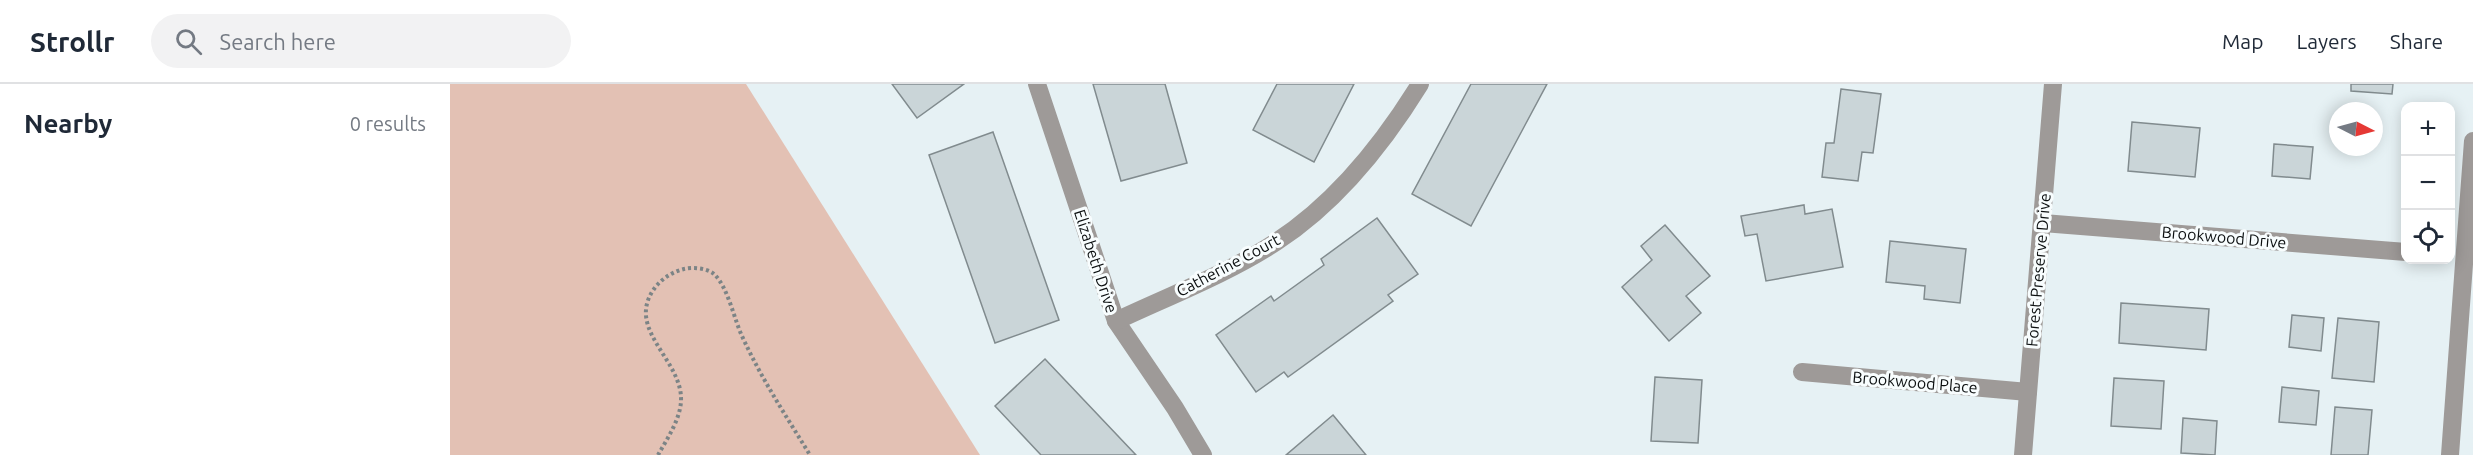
<!DOCTYPE html>
<meta charset="utf-8">
<style>
body{margin:0;font-family:Ubuntu,sans-serif;background:#f2f2f3;color:#1f2937}
.controls{position:absolute;right:18px;top:18px;display:grid;overflow:hidden;border-radius:12px;box-shadow:0 3px 15px #0003}
.controls button{width:54px;height:54px;display:grid;place-items:center;padding:0;border:0;border-bottom:2px solid #e0e1e3;background:#fff;color:#1f2937;font:30px sans-serif}
.compass{position:absolute;left:1879px;top:18px;width:54px;height:54px;border-radius:50%;background:#fff;box-shadow:0 3px 15px #0003;rotate:96deg}
.list{margin:0;padding:0;list-style:none}
h2{display:flex;justify-content:space-between;align-items:center;height:78px;margin:0;padding:0 24px;font-size:26px}
h2 small{font-size:20px;font-weight:400;color:#747a83}
.icon{flex:none;width:33px;height:33px;fill:none;stroke:currentColor;stroke-width:2;stroke-linecap:round;stroke-linejoin:round}
.map{position:relative;flex:none;width:2023px;height:371px;overflow:hidden}
header{display:flex;align-items:center;gap:36px;box-sizing:border-box;height:84px;padding:0 30px;background:#fff;border-bottom:2px solid #e0e1e3}
header strong{font-size:28px}
nav{display:flex;gap:33px;margin-inline-start:auto;font-size:21px}
.search{width:420px;height:54px;background:#f2f2f3;display:flex;align-items:center;gap:15px;box-sizing:border-box;padding:0 21px;border-radius:33px;color:#747a83;font-size:22px}
main{display:flex}
aside{flex:1;background:#fff}
.map>svg:first-child{display:block}
.green{fill:#e3c1b4}
.building{fill:#cad5d8;stroke:#818b8e;stroke-width:1.5}
.lines{fill:none;stroke-linecap:round;stroke-linejoin:round}
.path{stroke:#7c8486;stroke-width:4;stroke-dasharray:3 3;stroke-linecap:butt}
.minor{stroke:#9e9a98;stroke-width:18}
.labels{text-anchor:middle;stroke-width:6;stroke-linejoin:round;paint-order:stroke}
.street-label{font-size:16px;fill:#0b0f10;stroke:#f8fdfe}
</style>
<header>
<strong>Strollr</strong>
<div class="search"><svg class="icon" aria-label="search" viewBox="0 0 24 24"><circle cx="10" cy="10" r="6"/><path d="M15 15l6 6"/></svg>Search here</div>
<nav><a>Map</a><a>Layers</a><a>Share</a></nav>
</header>
<main>
<aside>
<h2>Nearby<small>0 results</small></h2>
<ul class="list">
</ul>
</aside>
<div class="map">
<svg width="2023" height="371" viewBox="0 0 2023 371">
<rect width="100%" height="100%" fill="#e6f1f4"/>
<!-- green -->
<polygon class="green" points="0,0 296,0 530,371 0,371"/>
<!-- building -->
<g class="building">
<polygon points="442,0 514,0 467,34"/>
<polygon points="643,0 715,0 737,79 671,97"/>
<polygon points="827,0 904,0 864,78 803,46"/>
<polygon points="1021,0 1097,0 1021,142 962,110"/>
<polygon points="1901,0 1943,0 1942,10 1901,7"/>
<polygon points="1391,5 1431,10 1423,69 1412,68 1408,97 1372,93 1376,59 1384,59"/>
<polygon points="1682,38 1750,44 1745,93 1678,87"/>
<polygon points="543,48 609,236 545,259 479,71"/>
<polygon points="1824,60 1863,63 1860,95 1822,92"/>
<polygon points="1354,121 1355,130 1382,125 1393,183 1316,197 1307,150 1295,152 1291,132"/>
<polygon points="927,134 968,190 938,211 943,217 838,293 834,288 806,308 766,251 821,212 824,217 874,181 871,175"/>
<polygon points="1215,141 1260,192 1236,212 1251,229 1219,257 1172,203 1202,176 1191,162"/>
<polygon points="1440,157 1516,165 1510,219 1474,215 1475,202 1436,198"/>
<polygon points="1671,219 1759,225 1756,266 1669,259"/>
<polygon points="1842,231 1874,234 1871,267 1839,263"/>
<polygon points="1888,234 1929,238 1924,298 1882,294"/>
<polygon points="595,275 686,371 591,371 545,322"/>
<polygon points="1205,293 1252,296 1248,359 1201,357"/>
<polygon points="1664,294 1714,297 1711,345 1661,342"/>
<polygon points="1832,303 1869,307 1866,341 1829,338"/>
<polygon points="1885,323 1922,326 1918,371 1881,371"/>
<polygon points="883,331 916,371 836,371"/>
<polygon points="1733,334 1767,337 1765,371 1731,369"/>
</g>
<g class="lines">
<!-- path -->
<path class="path" d="M208 371C217 355 230 336 231 317 233 276 175 246 204 205 211 195 222 188 234 185 243 183 257 184 264 190 278 203 284 235 292 252 311 294 336 332 360 371"/>
<!-- minor -->
<g class="minor">
<polyline points="587,0 666,237 725,324 753,371"/>
<polyline points="1593,139 1956,168"/>
<path d="M666 237C719 212 777 190 826 158 886 119 933 60 970 0"/>
<polyline points="1352,288 1578,308"/>
<polyline points="1573,371 1603,0"/>
<polyline points="2000,371 2023,57"/>
</g>
</g>
<g class="labels">
<!-- street labels -->
<g class="street-label">
<text transform="translate(1774 153) rotate(5)" y="6">Brookwood Drive</text>
<text transform="translate(646 177) rotate(72)" y="6">Elizabeth Drive</text>
<text transform="translate(778 181) rotate(-28)" y="6">Catherine Court</text>
<text transform="translate(1588 186) rotate(-85)" y="6">Forest Preserve Drive</text>
<text transform="translate(1465 298) rotate(5)" y="6">Brookwood Place</text>
</g>
</g>
</svg>
<div class="controls">
<button>+</button>
<button>−</button>
<button><svg class="icon" aria-label="locate" viewBox="0 0 24 24"><circle cx="12" cy="12" r="6"/><path d="M12 2v4M12 18v4M2 12h4M18 12h4"/></svg></button>
</div>
<svg class="compass" viewBox="-18 -18 36 36"><path d="M0-13l5 13h-10z" fill="#e53935"/><path d="M0 13l5-13h-10z" fill="#747a83"/></svg>
</div>
</main>
